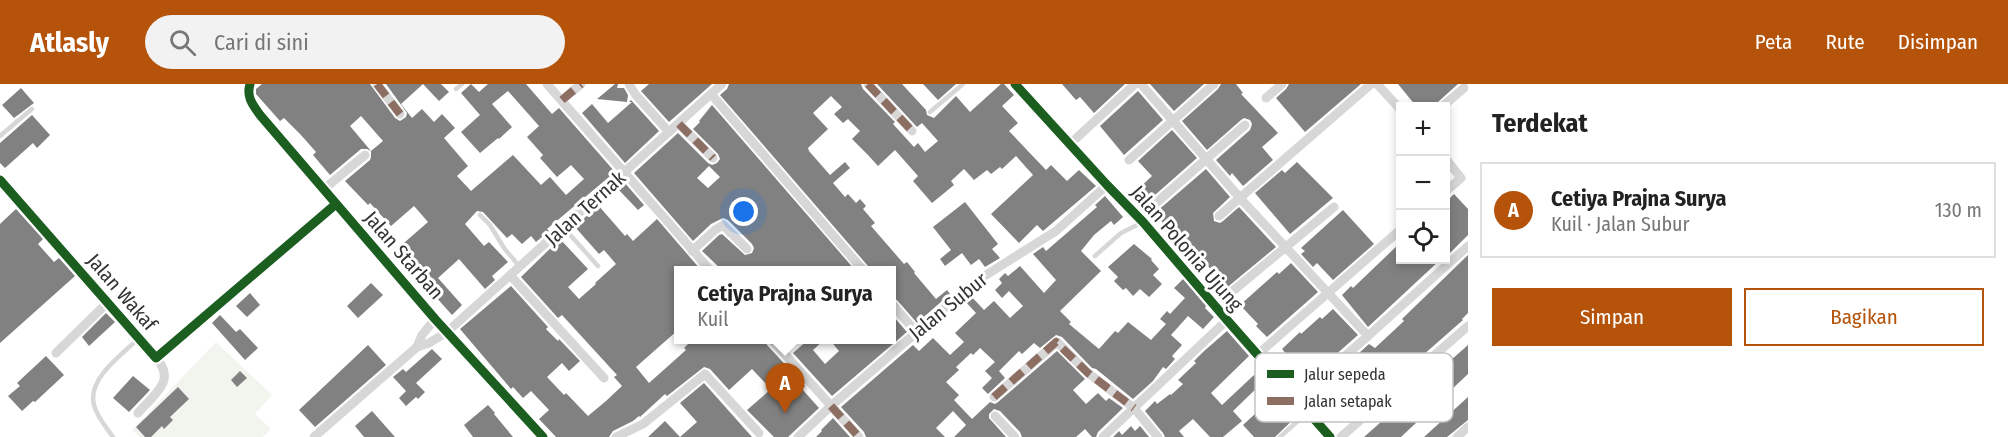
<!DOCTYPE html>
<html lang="id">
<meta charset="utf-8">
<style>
body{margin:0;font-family:"Fira Sans Condensed",sans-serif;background:#f2f2f2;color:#222}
.controls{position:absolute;right:18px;top:18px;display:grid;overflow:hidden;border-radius:0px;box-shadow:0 3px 9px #0003}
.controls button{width:54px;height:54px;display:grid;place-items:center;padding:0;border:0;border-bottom:2px solid #e0e0e0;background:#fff;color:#222;font:30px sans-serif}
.you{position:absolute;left:744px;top:128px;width:21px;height:21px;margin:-15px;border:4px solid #fff;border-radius:50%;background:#1a73e8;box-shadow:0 0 0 9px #1a73e833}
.badge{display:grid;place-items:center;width:39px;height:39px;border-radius:50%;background:#b45309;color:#fff;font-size:20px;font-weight:700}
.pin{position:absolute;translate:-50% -50px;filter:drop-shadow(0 2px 3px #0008)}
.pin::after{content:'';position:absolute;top:32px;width:21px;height:18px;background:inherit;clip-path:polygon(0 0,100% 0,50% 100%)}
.popup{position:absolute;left:674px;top:182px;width:222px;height:78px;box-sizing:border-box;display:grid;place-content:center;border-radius:0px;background:#fff;filter:drop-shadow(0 2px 4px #0005);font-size:20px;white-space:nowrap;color:#767676}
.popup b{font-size:22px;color:#222}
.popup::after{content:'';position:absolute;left:50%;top:100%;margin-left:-12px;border:12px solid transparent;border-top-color:#fff}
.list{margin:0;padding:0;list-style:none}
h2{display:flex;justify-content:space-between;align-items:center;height:78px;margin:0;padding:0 24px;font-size:26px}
h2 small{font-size:20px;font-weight:400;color:#767676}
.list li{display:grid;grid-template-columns:39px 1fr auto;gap:18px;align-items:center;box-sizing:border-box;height:96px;margin:0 12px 12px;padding:0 12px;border:2px solid #e0e0e0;border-radius:0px}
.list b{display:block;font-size:22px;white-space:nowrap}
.list p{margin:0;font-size:20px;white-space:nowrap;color:#767676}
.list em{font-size:20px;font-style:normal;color:#767676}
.actions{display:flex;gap:12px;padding:18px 24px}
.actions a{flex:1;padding:14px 0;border:2px solid #b45309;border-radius:0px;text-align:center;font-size:21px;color:#b45309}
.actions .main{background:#b45309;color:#fff}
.icon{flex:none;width:33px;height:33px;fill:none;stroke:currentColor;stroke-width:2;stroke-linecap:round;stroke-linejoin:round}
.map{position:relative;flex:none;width:1468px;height:353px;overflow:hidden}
header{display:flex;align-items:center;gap:36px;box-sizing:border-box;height:84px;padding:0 30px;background:#b45309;color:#fff}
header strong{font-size:28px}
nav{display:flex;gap:33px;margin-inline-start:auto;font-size:21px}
.search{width:420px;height:54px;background:#f2f2f2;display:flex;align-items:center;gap:15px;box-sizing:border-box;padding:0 21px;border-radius:33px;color:#767676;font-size:22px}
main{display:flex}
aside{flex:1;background:#fff}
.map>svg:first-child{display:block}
.green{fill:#f1f5ed}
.building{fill:#818181;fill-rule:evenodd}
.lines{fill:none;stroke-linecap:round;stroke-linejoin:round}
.service{stroke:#d7d7d7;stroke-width:4.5}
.minor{stroke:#d7d7d7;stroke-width:9}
.quiet{stroke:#8d6e63;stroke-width:8;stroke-dasharray:15 8;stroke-linecap:butt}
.cycleway-casing{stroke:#fff;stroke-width:13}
.cycleway{stroke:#1b5e20;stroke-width:9}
.labels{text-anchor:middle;stroke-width:6;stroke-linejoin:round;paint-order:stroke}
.street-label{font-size:20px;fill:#333;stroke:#fff}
.key{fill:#fff;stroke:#c2c2c2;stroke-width:1.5}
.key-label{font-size:16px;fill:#333}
</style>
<header>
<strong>Atlasly</strong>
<div class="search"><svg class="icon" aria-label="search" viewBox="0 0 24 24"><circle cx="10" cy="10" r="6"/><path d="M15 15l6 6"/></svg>Cari di sini</div>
<nav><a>Peta</a><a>Rute</a><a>Disimpan</a></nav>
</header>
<main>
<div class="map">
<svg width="1468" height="353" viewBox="0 0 1468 353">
<rect width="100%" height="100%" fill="#fff"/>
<!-- green -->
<polygon class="green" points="216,258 272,311 255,330 271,345 263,353 140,353 132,346"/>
<!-- building -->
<g class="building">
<path d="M262 0H370L395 34 400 37 406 33 407 29 386 0H423L401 20 412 34 422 25 434 38 442 30 455 44 444 54 468 82 457 92 471 107 513 71 541 101 550 93 566 111 584 95 571 81 557 93 540 74 543 71 527 53 539 42 508 7 492 20 512 43 499 55 498 54 480 69 461 48 480 31 461 9 471 0 479 8 488 0H526L552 30 559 24 615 88 547 145 549 147 536 158 531 152 522 160 512 150 507 154 483 128 477 127 465 140 484 162 489 158 508 178 492 192 495 196 485 205 459 175 438 194 462 221 452 231 427 203 425 204 402 180 406 176 397 165 428 138 414 122 391 142 370 119 368 121 345 97 370 76 371 73V67L367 65H361L330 91 313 71 316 68 301 51 284 34 280 37 256 10V5ZM361 32 383 57 371 67 350 42Z"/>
<polygon points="423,0 441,0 449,8 439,17"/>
<polygon points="615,0 618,0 617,4 624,4 628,11 627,18 597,15"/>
<polygon points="649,0 712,0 669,38 641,7"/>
<polygon points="729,0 861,0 863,5 895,38 893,40 914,63 918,59 925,68 938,57 922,39 917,43 877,0 902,0 926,26 927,31 934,34 956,12 970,28 1001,0 1004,0 1014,11 1002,22 1018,39 1009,47 1046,86 1051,81 1067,97 1079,86 1096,102 1043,147 1037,141 1019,159 991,130 1033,91 1016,72 1002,85 1000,83 991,90 987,86 974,96 964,85 951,97 954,101 932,119 913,97 918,92 895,66 878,82 868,71 852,55 860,47 848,35 843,39 834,30 842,23 831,12 813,29 828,45 808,64 809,67 830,91 845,78 850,84 833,99 845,113 848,110 856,119 860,115 866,122 863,125 875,139 871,142 904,180 907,178 915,188 914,189 936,215 947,206 950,210 917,239 897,216 891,213 891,186 870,186 868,182 720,11 727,5"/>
<polygon points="923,0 956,0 938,16"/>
<polygon points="1062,0 1125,0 1094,29 1080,13 1076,16"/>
<polygon points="1150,0 1204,0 1174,27"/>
<polygon points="1221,0 1236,0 1243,9 1241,10 1278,49 1262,63 1273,76 1243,102 1232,89 1230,92 1216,76 1250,46 1252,40 1250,36 1244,34 1241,36 1207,66 1182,37 1218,5"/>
<polygon points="1289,0 1361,0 1305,48 1276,14 1286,5"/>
<polygon points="1398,0 1458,0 1439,17 1436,22 1416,22"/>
<polygon points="21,4 34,19 14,34 2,21"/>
<polygon points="1138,7 1163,36 1124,71 1100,42"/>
<polygon points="631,16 659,47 625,79 582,29 592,20 608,39 632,18 629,18"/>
<path d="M712 21 855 186H722L702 167 719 151 722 150 745 171 752 169 754 164 752 160 728 136 723 134 711 140 693 157 634 89 678 49 708 79 712 81 717 79 720 75 718 70 693 45 700 38 699 37ZM709 82 720 93 708 104 697 94Z"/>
<polygon points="32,31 50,51 37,64 33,59 5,84 0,79 0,59"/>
<polygon points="1172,46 1197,74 1147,118 1137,106 1152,92 1138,77"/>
<polygon points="1297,78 1333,114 1290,150 1255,109 1282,86 1285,89"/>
<polygon points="1206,85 1230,113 1213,129 1214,137 1220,139 1223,137 1239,123 1276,163 1230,201 1227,205 1189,159 1184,163 1156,131 1156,128"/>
<polygon points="624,98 644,121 638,126 617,104"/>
<polygon points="1454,110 1468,125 1468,151 1446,173 1446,118"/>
<polygon points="1105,112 1123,133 1114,141 1111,137 1094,151 1081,167 1101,187 1060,227 1071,238 1069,240 1099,265 1115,247 1118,249 1128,238 1151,256 1166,240 1160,235 1167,227 1170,230 1185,214 1174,204 1183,195 1206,222 1205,224 1214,233 1203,245 1188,232 1171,251 1182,261 1172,272 1175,275 1166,285 1163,283 1153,297 1133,315 1096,285 1092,284 1062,253 1056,251 1040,264 1034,259 1022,270 1019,267 999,287 1005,294 988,310 982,304 992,294 985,287 995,278 980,264 973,271 971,269 956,283 959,286 946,298 959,311 954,316 972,335 990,318 995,320 998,318 1057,267 1085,295 1073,306 1086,320 1098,309 1106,317 1109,314 1123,324 1098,348 1096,353 1092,353 1085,345 1076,353 1022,353 1020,348 1000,327 994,325 989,330 989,334 1006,353 954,353 966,341 953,327 936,344 945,353 866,353 864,348 841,323 913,261 919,267 933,254 950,271 964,258 955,249 976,229 964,216 970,211 984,226 994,217 1010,234 1023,222 1009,207 1002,214 995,206 1002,199 999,195 1005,189 1008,192 1020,182 1044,209 1056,196 1033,170 1043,163 1046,167 1097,123 1095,121"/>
<polygon points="965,118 998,160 992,165 1000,174 985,183 979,175 971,181 962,169 945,182 940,175 951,166 933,143"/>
<polygon points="598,121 625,152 627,150 633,157 657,135 701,186 678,186 678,246 636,283 649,299 686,266 684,264 693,255 765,255 767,261 805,302 802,305 819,324 788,353 774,353 747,326 771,305 752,285 729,306 710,285 704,283 667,312 665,310 640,333 639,332 633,337 613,347 609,353 556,353 539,335 549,326 531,307 523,314 513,303 511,305 460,245 511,202 548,243 546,245 558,257 559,255 580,277 569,287 562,279 547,293 564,311 566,309 588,332 606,317 622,302 614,293 617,291 562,231 558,234 521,193 560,155 588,185 568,203 579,215 596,200 595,199 616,180 604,166 599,170 575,143"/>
<polygon points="16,125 43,155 38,160 54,178 59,174 75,192 0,259 0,140"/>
<polygon points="1343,126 1374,160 1333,196 1317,179 1313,183 1301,170 1305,167 1301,164"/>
<polygon points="1401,158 1401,176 1440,176 1368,243 1342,211 1351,202 1353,204"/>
<polygon points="1134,160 1152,175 1151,176 1159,185 1153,191 1162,200 1149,213 1140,205 1133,212 1126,204 1123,206 1114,197 1118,193 1108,183"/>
<polygon points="1468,171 1468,229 1462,235 1463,236 1349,336 1324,308 1353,282 1349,278 1369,260 1375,264 1404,237 1402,235"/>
<polygon points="1291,179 1318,208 1267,253 1256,242 1258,240 1240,221 1277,188 1279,190"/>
<polygon points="371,199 383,211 358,234 347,222"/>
<polygon points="250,209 260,221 247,233 236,222"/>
<polygon points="1333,225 1358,251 1308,295 1282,265 1300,248 1301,250 1320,233 1322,235"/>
<polygon points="106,229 115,238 89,262 82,253"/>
<polygon points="220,231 236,248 240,245 258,264 245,276 212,239"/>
<polygon points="893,232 907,248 832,312 793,269 809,255 825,255 813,266 825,280 839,267 829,255 891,255 891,234"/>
<polygon points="1227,247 1249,272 1211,309 1222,321 1254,291 1262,299 1233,327 1242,337 1223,353 1210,353 1193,335 1179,347 1184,353 1165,353 1163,349 1145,327 1155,317 1157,320 1170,310 1171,311 1183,300 1178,296 1196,279 1194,277 1203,268"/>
<polygon points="368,261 386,281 315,343 299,326"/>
<polygon points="1468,261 1468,290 1401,353 1364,353"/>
<polygon points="432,265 442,275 416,299 425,308 418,315 416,313 406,322 399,314 406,307 393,293 403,285 406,288"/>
<polygon points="46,272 64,291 35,318 33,317 22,327 8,312 20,302 17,299"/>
<polygon points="240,287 247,294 237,303 231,296"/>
<polygon points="133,292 150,306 129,328 113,314"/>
<polygon points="704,299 752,353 648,353 665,337 680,353 697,338 680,319"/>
<polygon points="178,303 189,315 170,333 173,336 164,345 162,342 151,353 145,353 136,343"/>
<polygon points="1280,307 1300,329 1275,353 1254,353 1243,341"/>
<polygon points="1468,313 1468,336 1447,353 1424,353"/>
<polygon points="488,321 495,329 494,330 513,353 473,353 464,341"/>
<polygon points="372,327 395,353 364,353 355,342"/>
<polygon points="833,334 850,353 816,353 822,347 821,346"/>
<polygon points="1131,342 1135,347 1140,342 1149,353 1113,353 1119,347 1122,351"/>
</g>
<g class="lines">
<!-- service -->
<g class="service">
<polyline points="456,5 462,0"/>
<polyline points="930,28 963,0"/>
<polyline points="0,52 32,25"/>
<polyline points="480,131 490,141 504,164 519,182"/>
<polyline points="564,144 598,182"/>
<polyline points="1095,172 1121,149 1143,138"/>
<path d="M113 353C106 343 97 333 94 321 87 294 123 270 139 254"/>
<polyline points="1280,353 1308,328"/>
</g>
<!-- minor -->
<g class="minor">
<path d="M250 0C246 13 253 21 260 31L435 235 543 353"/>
<polyline points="377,0 400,30"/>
<polyline points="547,0 710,186"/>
<polyline points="629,0 635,10 669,48"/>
<polyline points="868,0 912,47"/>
<polyline points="1015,0 1107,101 1143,138 1227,236 1330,353"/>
<polyline points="1141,0 1240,114 1368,252 1313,300"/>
<polyline points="1377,0 1400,25"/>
<polyline points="711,10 863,186"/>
<polyline points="1266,14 1282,0"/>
<polyline points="562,16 581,0"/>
<polyline points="1443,22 1464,4"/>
<polyline points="679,40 713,74"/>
<polyline points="1070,60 1135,0"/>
<polyline points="1446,75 1461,94 1446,107"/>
<polyline points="1129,76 1214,0"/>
<polyline points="0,96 156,274 336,120"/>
<polyline points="324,105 365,71"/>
<polyline points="1219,132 1371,0"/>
<polyline points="1139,134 1245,41"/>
<polyline points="692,167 715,146 723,141 747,165"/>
<polyline points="510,191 604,294"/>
<polyline points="1234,206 1334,123"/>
<polyline points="892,220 916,248"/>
<polyline points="435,235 422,251 417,263 429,259 447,248 722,0"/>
<polyline points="1368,252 1468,162"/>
<polyline points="772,256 859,353"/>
<polyline points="56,269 107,219"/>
<polyline points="1257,271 1400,146"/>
<polyline points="994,313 1057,258 1088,289 1134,324 1158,353"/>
<path d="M138 329C154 310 177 297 156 274"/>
<polyline points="995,332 1015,353"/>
<polyline points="314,353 417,263"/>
<polyline points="616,353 643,340 705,290 759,349"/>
<polyline points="798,353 831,322 975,198 1056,147 1107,101"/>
<polyline points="1103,353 1227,236"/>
<polyline points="1341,353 1468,242"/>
<polyline points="1457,353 1468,343"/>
</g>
<!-- quiet -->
<g class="quiet">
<polyline points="377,0 400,30"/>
<polyline points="868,0 912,47"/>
<polyline points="562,16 581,0"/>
<polyline points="679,40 713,74"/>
<polyline points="994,313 1056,258 1088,289 1134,324"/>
<polyline points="831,322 859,353"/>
</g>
<!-- cycleway casing -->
<g class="cycleway-casing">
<g id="cycleway">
<path d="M250 0C246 13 253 21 260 31L435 235 543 353"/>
<polyline points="1015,0 1107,101 1143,138 1227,236 1330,353"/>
<polyline points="0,96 156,274 336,120"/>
</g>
</g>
<!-- cycleway -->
<use href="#cycleway" class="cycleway"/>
</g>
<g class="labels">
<!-- street labels -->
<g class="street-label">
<text transform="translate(585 124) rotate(-42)" y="7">Jalan Ternak</text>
<text transform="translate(1187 164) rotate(49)" y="7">Jalan Polonia Ujung</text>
<text transform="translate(404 171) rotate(49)" y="7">Jalan Starban</text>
<text transform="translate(122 208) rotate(49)" y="7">Jalan Wakaf</text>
<text transform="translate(948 222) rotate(-39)" y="7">Jalan Subur</text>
</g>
</g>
<!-- legend -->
<rect x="1255" y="269" width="198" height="69" rx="9" class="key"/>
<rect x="1267" y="286" width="27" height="8" fill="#1b5e20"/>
<rect x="1267" y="313" width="27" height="8" fill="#8d6e63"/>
<g class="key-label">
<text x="1304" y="296">Jalur sepeda</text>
<text x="1304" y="323">Jalan setapak</text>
</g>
</svg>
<div class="controls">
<button>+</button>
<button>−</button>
<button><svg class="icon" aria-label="locate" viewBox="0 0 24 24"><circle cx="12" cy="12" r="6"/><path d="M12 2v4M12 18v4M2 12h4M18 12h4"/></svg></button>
</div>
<div class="you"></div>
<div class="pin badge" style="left:785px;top:329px">A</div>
<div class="popup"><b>Cetiya Prajna Surya</b>Kuil</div>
</div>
<aside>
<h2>Terdekat<small></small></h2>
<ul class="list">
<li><span class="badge">A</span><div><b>Cetiya Prajna Surya</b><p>Kuil · Jalan Subur</p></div><em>130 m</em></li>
</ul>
<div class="actions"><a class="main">Simpan</a><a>Bagikan</a></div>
</aside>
</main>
